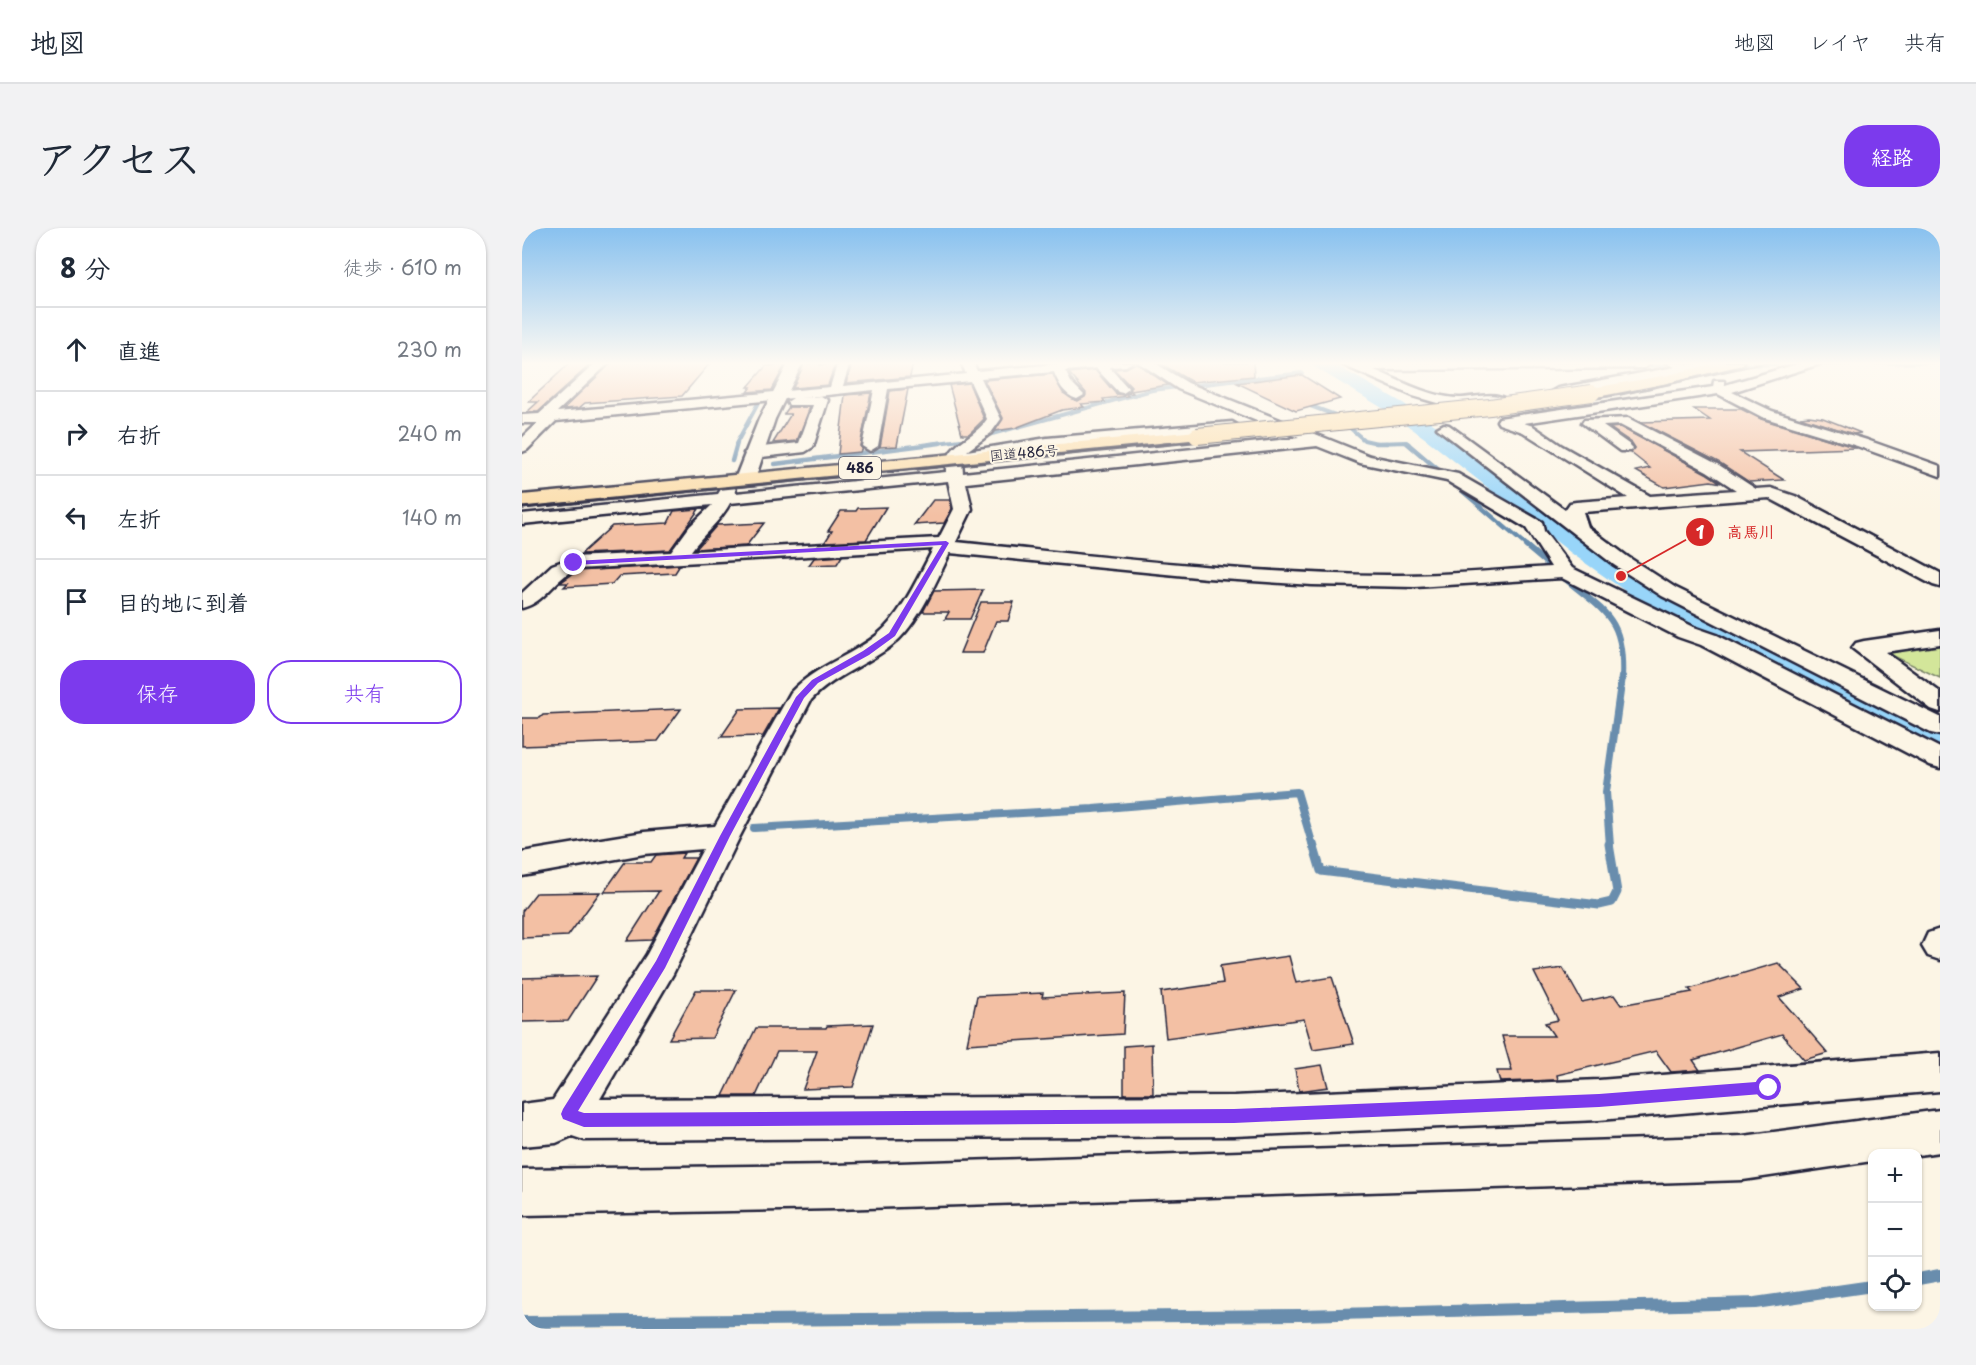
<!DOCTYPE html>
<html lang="ja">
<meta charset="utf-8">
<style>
body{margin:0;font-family:"Playpen Sans","Klee One",sans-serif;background:#f2f2f3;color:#1f2937}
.controls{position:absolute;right:18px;bottom:18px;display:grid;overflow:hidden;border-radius:12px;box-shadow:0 2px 4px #0004}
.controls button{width:54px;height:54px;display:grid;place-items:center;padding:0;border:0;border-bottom:2px solid #e0e1e3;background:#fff;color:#1f2937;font:30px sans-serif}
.stop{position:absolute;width:18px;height:18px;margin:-14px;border:4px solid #7c3aed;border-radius:50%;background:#fff}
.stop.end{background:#7c3aed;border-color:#fff;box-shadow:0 2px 6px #0008}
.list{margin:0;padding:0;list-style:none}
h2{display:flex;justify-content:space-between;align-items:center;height:78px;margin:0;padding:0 24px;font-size:26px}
h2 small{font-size:20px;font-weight:400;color:#747a83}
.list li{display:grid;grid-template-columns:39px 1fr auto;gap:18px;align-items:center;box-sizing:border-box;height:84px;padding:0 24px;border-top:2px solid #e0e1e3}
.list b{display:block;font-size:22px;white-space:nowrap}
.list em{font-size:20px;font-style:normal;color:#747a83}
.actions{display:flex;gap:12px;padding:18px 24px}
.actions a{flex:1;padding:14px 0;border:2px solid #7c3aed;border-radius:24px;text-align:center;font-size:21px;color:#7c3aed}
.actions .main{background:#7c3aed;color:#fff}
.icon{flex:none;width:33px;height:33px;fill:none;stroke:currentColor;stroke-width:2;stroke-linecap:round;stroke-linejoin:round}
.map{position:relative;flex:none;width:1418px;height:1101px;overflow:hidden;border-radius:24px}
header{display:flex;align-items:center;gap:36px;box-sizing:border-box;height:84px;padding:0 30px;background:#fff;border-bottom:2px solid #e0e1e3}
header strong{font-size:28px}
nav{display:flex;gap:33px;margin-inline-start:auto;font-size:21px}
.intro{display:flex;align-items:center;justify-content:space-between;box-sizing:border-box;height:144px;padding:0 36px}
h1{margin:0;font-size:42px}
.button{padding:15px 27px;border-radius:24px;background:#7c3aed;color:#fff;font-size:21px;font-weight:700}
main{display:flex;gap:36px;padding:0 36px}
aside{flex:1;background:#fff;border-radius:24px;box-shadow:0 2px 4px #0004}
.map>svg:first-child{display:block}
.green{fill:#d3e69a;stroke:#7a846a;stroke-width:1.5}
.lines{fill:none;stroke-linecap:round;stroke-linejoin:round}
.stream-far5{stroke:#698dad;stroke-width:4}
.stream-far4{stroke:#698dad;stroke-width:4.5}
.stream-far3{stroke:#698dad;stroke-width:6}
.stream-far2{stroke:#698dad;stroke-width:8}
.stream-far1{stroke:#698dad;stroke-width:9}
.stream{stroke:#698dad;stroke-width:12}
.river{fill:#98d5f9;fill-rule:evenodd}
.building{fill:#f3c0a4;stroke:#22223b;stroke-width:1.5}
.street-casing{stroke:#22223b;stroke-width:5}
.secondary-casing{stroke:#22223b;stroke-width:5}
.highway-casing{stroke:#22223b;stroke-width:5}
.street{fill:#fcf5e5;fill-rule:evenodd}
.secondary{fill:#fcf5e5;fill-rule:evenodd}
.highway{fill:#fbddab;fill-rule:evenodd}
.rail-far1{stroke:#22223b;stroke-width:2}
.rail{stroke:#22223b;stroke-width:3}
.highway-bridge-casing{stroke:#22223b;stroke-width:18;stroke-linecap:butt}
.highway-bridge{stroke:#fbddab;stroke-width:16}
.route{fill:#7c3aed}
.labels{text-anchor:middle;stroke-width:4.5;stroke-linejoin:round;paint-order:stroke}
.far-street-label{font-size:14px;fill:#22223b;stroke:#fcf5e5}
.shield{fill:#fcf5e5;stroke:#63616e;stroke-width:1.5}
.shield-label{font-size:14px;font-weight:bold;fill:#22223b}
.leader{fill:none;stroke:#d62828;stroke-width:2}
.callout-dot{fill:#d62828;stroke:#fcf5e5;stroke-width:2}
.mark-label{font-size:18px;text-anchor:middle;font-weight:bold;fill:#fff}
.callout-label{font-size:16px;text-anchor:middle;font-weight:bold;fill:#d62828;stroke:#fcf5e5;stroke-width:4.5;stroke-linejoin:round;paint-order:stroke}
</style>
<header>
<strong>地図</strong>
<nav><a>地図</a><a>レイヤ</a><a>共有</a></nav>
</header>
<div class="intro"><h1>アクセス</h1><a class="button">経路</a></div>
<main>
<aside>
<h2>8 分<small>徒歩 · 610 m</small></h2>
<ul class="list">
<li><svg class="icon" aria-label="ahead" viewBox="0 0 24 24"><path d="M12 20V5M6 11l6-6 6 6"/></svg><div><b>直進</b></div><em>230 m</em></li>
<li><svg class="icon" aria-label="right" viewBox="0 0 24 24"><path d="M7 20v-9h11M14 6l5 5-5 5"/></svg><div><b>右折</b></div><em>240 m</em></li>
<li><svg class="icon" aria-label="left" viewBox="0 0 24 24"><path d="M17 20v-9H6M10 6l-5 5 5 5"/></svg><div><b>左折</b></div><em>140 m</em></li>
<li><svg class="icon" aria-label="arrive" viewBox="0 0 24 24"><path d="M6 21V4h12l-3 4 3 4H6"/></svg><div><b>目的地に到着</b></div></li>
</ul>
<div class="actions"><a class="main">保存</a><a>共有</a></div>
</aside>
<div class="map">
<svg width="1418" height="1101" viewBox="0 0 1418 1101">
<rect width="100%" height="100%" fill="#fcf5e5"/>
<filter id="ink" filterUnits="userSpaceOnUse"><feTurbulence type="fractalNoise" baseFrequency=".0167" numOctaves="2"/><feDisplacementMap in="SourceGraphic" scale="12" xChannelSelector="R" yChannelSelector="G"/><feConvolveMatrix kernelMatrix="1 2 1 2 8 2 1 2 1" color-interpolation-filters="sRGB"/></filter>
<g filter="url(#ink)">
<!-- green -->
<polygon class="green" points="1418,415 1418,450 1361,423"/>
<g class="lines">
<!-- stream-far5 -->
<g class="stream-far5">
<polyline points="916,134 940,134"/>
<polyline points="1066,134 1069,135"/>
<polyline points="1304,136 1412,134"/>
<polyline points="1224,137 1255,136"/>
<polyline points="1117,138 1143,137"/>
<polyline points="808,143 816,143"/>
<polyline points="783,176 813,187 842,212 855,215 884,214 887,216"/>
<polyline points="459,209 630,162 780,145"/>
<polyline points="214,216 239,170"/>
<polyline points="407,216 439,212"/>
</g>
<!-- stream-far4 -->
<g class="stream-far4">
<polyline points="854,215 865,215"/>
<polyline points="885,215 919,244"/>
<polyline points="210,233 215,215"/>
<polyline points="253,236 418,215"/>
<polyline points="931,255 1006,319"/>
</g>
<!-- stream-far3 -->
<g class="stream-far3">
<polyline points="1004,318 1029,339"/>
<path d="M1041 349C1083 385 1103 389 1100 451"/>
</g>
<!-- stream-far2 -->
<g class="stream-far2">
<polyline points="232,600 571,581 775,564 791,618"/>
<polyline points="1088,618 1084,564 1100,449"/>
</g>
<!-- stream-far1 -->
<polyline class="stream-far1" points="791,616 799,643 1077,677 1090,674 1095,664 1087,616"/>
<!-- stream -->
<g class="stream">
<polyline points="1396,1051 1418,1047"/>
<polyline points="0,1094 779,1087 1233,1075 1350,1058"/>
</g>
<!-- river -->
<polygon class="river" points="784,134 808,134 881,175 958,228 1069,313 1139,359 1260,422 1418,498 1418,527 1403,523 1195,416 1116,372 1049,325 904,211 867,184"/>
</g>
<!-- building -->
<g class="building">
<polygon points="49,134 71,134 16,184 5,184 16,174 6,174"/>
<polygon points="90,134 189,134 160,168 63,175 57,180 41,181"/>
<polygon points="391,134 388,149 324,155 330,135"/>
<polygon points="636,134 731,134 732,148 670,154"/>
<polygon points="299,135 298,137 313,136 306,157 271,160 282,136"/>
<polygon points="614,135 646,157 609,163 611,165 604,166 606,168 581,171 583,174 559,176 562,179 540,182 493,200 473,203 481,190 462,152 531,146 541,165 556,173 563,169 564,165 547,145 573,142 594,166 601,167 608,163 609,159 592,141 604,140"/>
<polygon points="263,137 250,162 225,164 229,159 226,159 244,138"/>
<polygon points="780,147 818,171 774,183 715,155"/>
<polygon points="447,155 462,191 447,206 440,206 427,157"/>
<polygon points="386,161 375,218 358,219 368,163"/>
<polygon points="349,165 338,218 340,220 338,224 316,226 323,167"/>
<polygon points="267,179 288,179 275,213 251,215 269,186 262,186"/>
<polygon points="1172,181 1219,181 1239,191 1335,220 1218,224 1262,252 1227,254 1198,235 1118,194 1188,192"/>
<polygon points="1287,188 1301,190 1339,205 1331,206 1278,189"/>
<polygon points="1098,199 1184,245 1199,255 1189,253 1142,259 1114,243 1128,240 1109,225 1113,220 1110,215 1088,200"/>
<polygon points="411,272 428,272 430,281 422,295 392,297"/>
<polygon points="364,279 344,312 303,314 310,303 306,303 319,283 334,283 336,280"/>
<polygon points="177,281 148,322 59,326 90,298 146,295 152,283"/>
<polygon points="242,295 224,318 174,321 195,297"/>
<polygon points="320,328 315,336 287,337 292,330"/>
<polygon points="158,337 153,345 97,348 90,356 42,359 46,355 38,355 55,343"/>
<polygon points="461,362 448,391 423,391 427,384 401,384 412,363"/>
<polygon points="459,374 492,374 486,393 474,393 461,425 438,425"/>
<polygon points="257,480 241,508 199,509 218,481"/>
<polygon points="159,481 136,513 0,518 0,490 18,490 21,487"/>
<polygon points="162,625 159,630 174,630 130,712 105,713 137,663 82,664 103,634 129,634 134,627"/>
<polygon points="78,664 46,708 0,710 0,683 14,665"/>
<polygon points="767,728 774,755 810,749 832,816 791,822 782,791 644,810 639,764 701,755 698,738"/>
<polygon points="1256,735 1282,761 1257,769 1306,825 1282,832 1260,806 1171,832 1178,842 1149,844 1134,823 1035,847 1036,852 978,854 975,843 990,843 980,808 1032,808 1023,795 1036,792 1012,744 1041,740 1060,774 1092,767 1099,777 1170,764 1167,761"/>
<polygon points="75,748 46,793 0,794 0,750"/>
<polygon points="174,762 214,762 190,810 147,811"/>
<polygon points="521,765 520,769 603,765 601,806 445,816 455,768"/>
<polygon points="351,796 331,859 281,861 295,823 255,823 234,868 201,868 234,800 304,800 305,798"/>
<polygon points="630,816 631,866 602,866 602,818"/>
<polygon points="800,837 806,859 777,863 773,841"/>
</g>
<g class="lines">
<!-- street casing -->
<g class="street-casing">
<g id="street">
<path d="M75 134H88L35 184 308 159 316 134H328L321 158 444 146 439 134H451L455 143 558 134H610L604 138 587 139 607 161 601 165 596 164 574 140 543 143 549 154 562 167 555 171C542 167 536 155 532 144L459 150 479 191 469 205 445 223 525 210 710 194 717 198 710 202 525 220 440 234 441 245 777 210 656 161 616 134H631L666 155 848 228 936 246 1020 294 1022 303 1050 340 1172 399 1195 407 1418 520V540L1408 537 1179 417 1156 409 1040 350 893 359 790 357 685 350 428 325C414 354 395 399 369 418 343 438 311 448 289 472L218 608 151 746 78 871 712 868 1077 852 1418 825V863L1077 892 712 908 62 912 50 908 34 915 0 918V876L31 872 125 726 181 621 122 626 0 648V624L122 604 193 598 269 464C295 437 326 430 355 407 378 389 397 348 411 321L54 341C33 350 23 375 0 380V365L30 337 52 329 149 324 168 298 190 277 0 296V286L196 266 201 258H213L214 265 424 244C422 214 452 212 465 191L448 153 366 161 356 218 348 223 340 218 352 162 277 170 299 168 306 172 291 219 283 224 230 230 222 225 230 220 277 215 291 177H267L265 174 271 170 34 193 5 222 0 224V210L16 195H0V187L17 186ZM795 218 838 235 925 253 1004 300 1029 339C975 342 920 348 865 347 721 346 577 328 434 314L450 281 444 255ZM426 253 432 281 417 310 169 323C181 306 198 294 208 275Z"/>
<path d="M814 134H834L842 137 857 134 1128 136 1122 140 852 142C880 153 906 169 937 170 949 170 974 163 983 171L976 175 949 178 915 175 891 168Z"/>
<polygon points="1144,134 1169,136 1201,134 1168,144 1036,168 1029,164 1036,160 1153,139"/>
<polygon points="1282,134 1304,134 1210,164 1250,183 1345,212 1418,238 1418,248 1335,218 1240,189 1196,166 1002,195 1011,198 1040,218 1128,268 1214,262 1185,243 1098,197 1081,198 1108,217 1111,220 1108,223 1098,223 1060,195 1062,192 1106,190 1197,237 1234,261 1249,260 1273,268 1418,345 1418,359 1411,357 1247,270 1061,284 1066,299 1106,329 1154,360 1418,489 1418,507 1409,505 1140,368 1092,337 915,200 922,196 927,197 1043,282 1048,275 1054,274 1106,270 1001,204 977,196 975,193 977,190 1191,159 1192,153 1202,153 1203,157"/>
<polygon points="1418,402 1418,416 1363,424 1418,464 1418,484 1409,481 1330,420 1334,415 1342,413"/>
<polygon points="1418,701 1418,732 1406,728 1400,718 1406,705"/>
<polygon points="1418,882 1418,924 1396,927 1350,926 1350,933 1221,952 314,981 0,987 0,941 314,937 1221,908"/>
</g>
</g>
<!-- secondary casing -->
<g class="secondary-casing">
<polygon id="secondary" points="267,134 281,134 253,191 233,251 230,255 216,255 213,251 237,191"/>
</g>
<!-- highway casing -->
<g class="highway-casing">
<g id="highway">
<polygon points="1197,134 1222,134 1220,137 1146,155 1070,170 1062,165 1070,160 1146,147"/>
<polygon points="675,203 681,204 684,208 681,212 0,279 0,267"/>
</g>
</g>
<!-- street -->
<use href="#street" class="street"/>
<!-- secondary -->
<use href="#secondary" class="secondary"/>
<!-- highway -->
<use href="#highway" class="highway"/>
<!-- rail-far1 -->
<polyline class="rail-far1" points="638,216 1010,179 1097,167 1246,134"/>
<!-- rail -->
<polyline class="rail" points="0,280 653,215"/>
<!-- highway-bridge casing -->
<g class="highway-bridge-casing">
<polyline id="highway-bridge" points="675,208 968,179 1070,165"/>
</g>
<!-- highway-bridge -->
<use href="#highway-bridge" class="highway-bridge"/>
</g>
</g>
<!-- sky -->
<linearGradient id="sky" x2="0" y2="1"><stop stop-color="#88c1ef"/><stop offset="0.47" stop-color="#fefaf3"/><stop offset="1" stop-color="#fefaf3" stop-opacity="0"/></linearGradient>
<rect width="1418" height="288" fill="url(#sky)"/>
<!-- route -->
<polygon class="route" points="424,313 427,315 373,408 347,427 296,455 282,470 208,608 143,740 56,883 62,885 712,881 1077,866 1247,853 1252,855 1254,860 1252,865 1077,879 712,895 62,899 41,891 39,886 41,881 134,733 198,608 274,469 290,452 341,423 367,405 420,317 52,337 48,335 52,333"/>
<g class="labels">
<!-- far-street labels -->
<g class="far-street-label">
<text transform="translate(502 225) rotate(-5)" y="5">国道486号</text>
</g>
<!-- shield labels -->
<rect class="shield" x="317" y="229" width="42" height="22" rx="4.5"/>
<g class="shield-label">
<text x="338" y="245">486</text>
</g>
</g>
<!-- callouts -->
<path class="leader" d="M1099 348L1178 304"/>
<g class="callout-dot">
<circle cx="1099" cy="348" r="6"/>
<circle cx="1178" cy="304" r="15"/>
</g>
<g class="mark-label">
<text x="1178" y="311">1</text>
</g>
<g class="callout-label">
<text x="1229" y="310">高馬川</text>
</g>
</svg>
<div class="controls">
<button>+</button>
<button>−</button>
<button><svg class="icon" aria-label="locate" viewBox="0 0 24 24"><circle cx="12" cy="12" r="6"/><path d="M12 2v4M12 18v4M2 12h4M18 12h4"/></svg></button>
</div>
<div class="stop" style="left:1247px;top:860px"></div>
<div class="stop end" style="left:52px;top:335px"></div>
</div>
</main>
